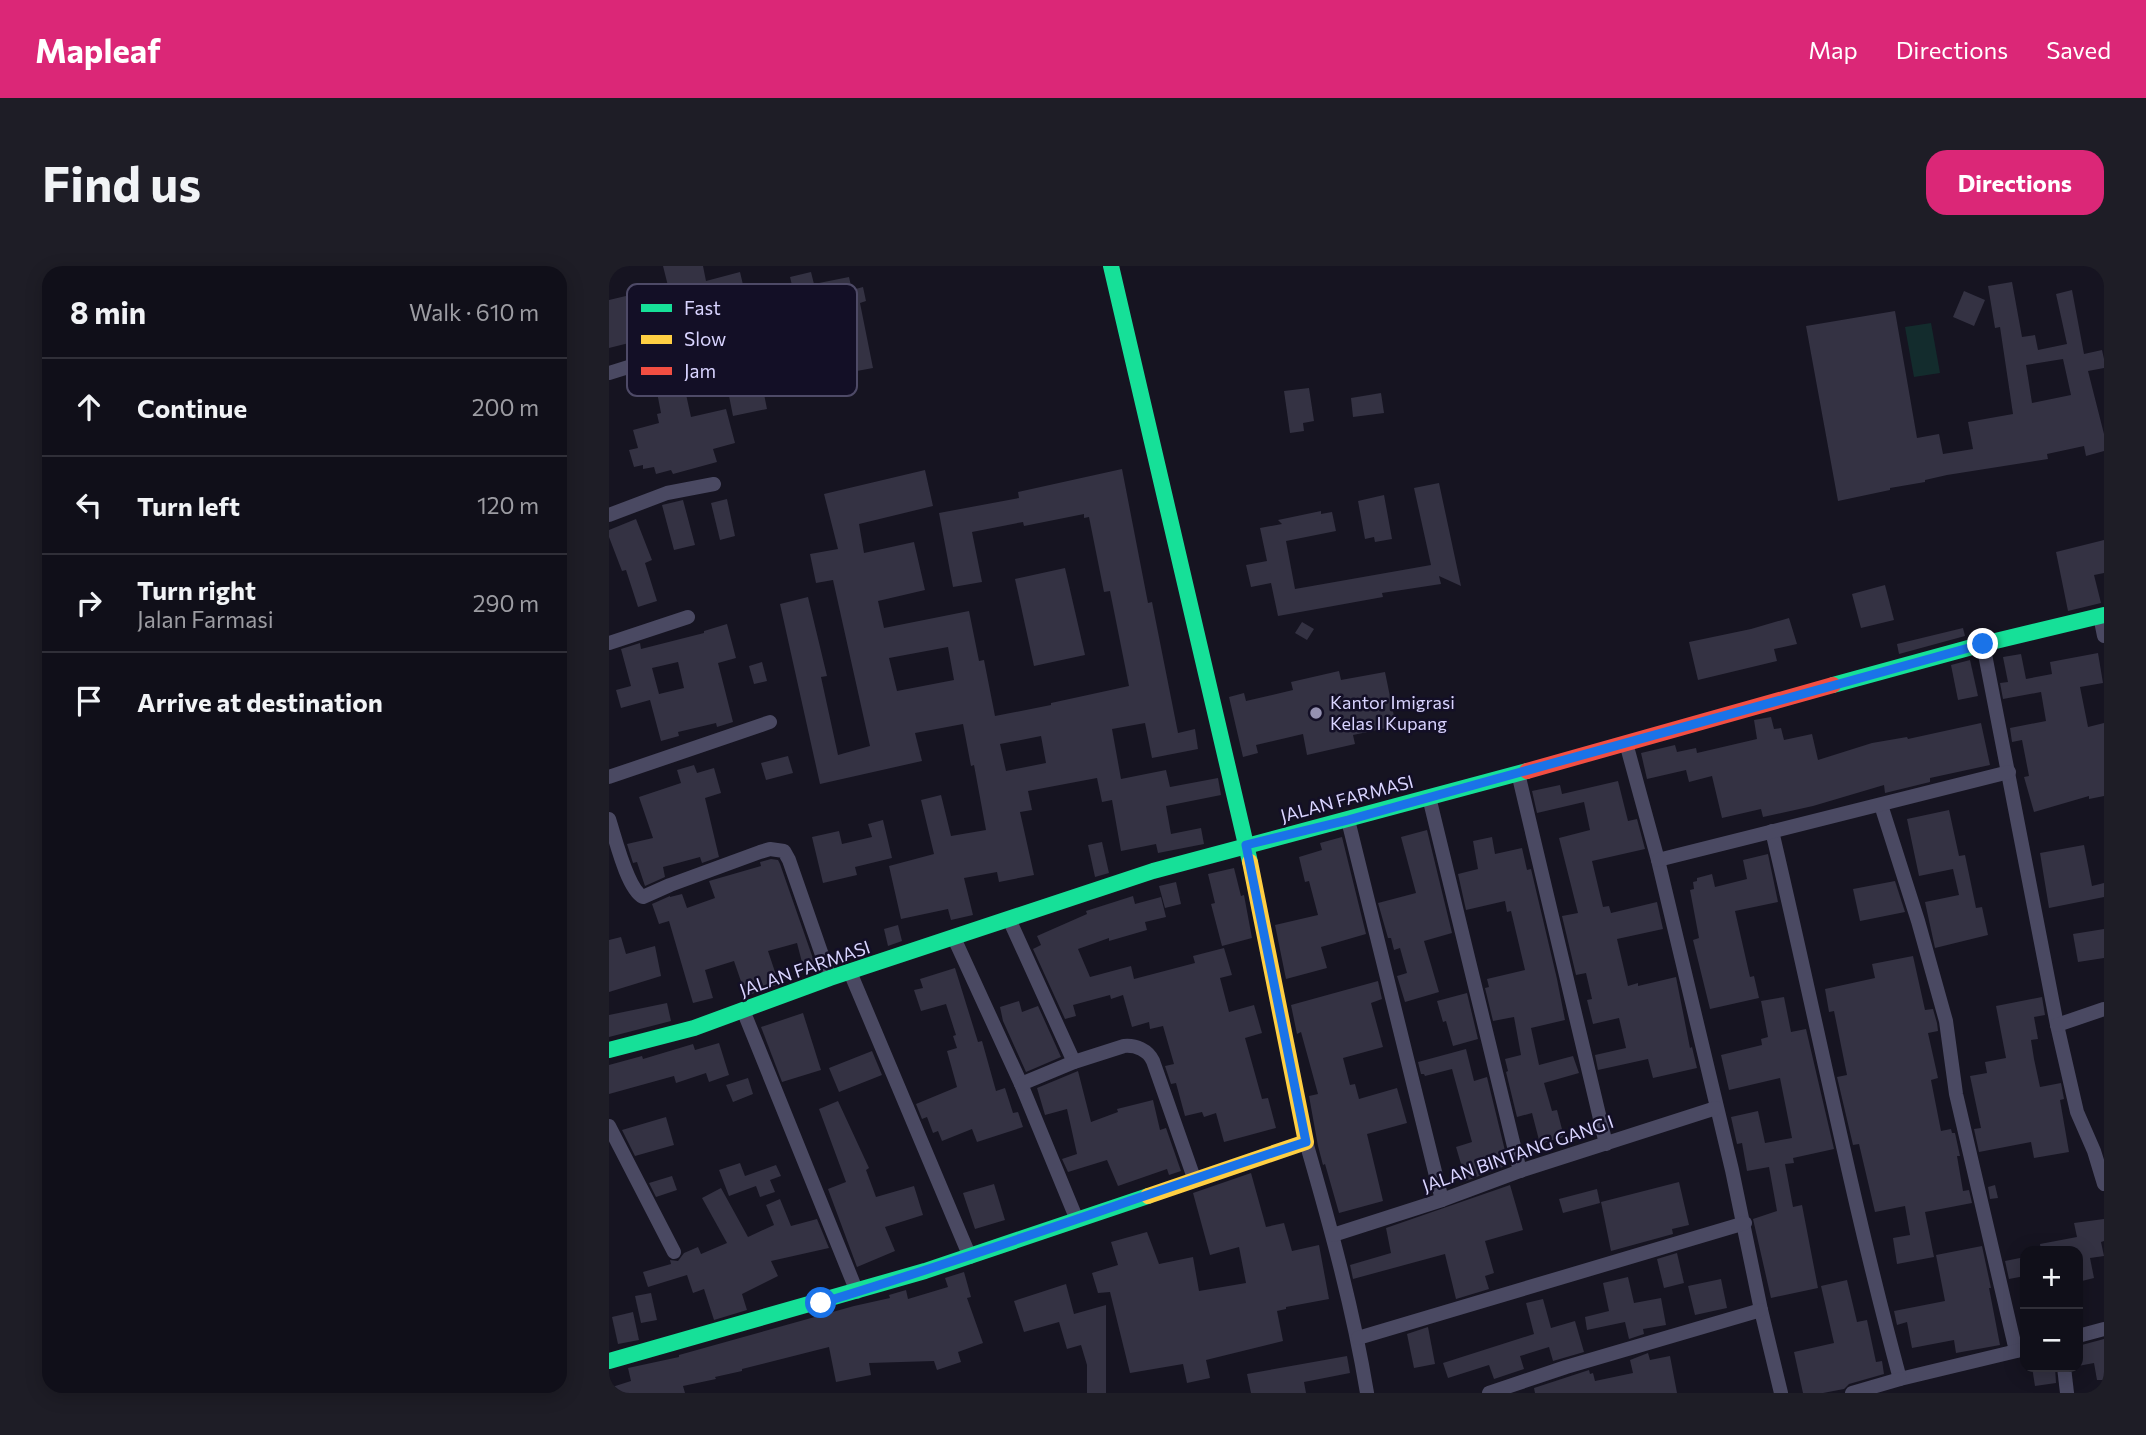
<!DOCTYPE html>
<meta charset="utf-8">
<style>
body{margin:0;font-family:Commissioner,sans-serif;background:#1e1d26;color:#f1f3f6}
.controls{position:absolute;right:21px;bottom:21px;display:grid;overflow:hidden;border-radius:14px;box-shadow:0 4px 18px #0003}
.controls button{width:63px;height:63px;display:grid;place-items:center;padding:0;border:0;border-bottom:2px solid #302f38;background:#100f19;color:#f1f3f6;font:35px sans-serif}
.stop{position:absolute;width:21px;height:21px;margin:-16px;border:5px solid #1a73e8;border-radius:50%;background:#fff}
.stop.end{background:#1a73e8;border-color:#fff;box-shadow:0 2px 7px #0008}
.list{margin:0;padding:0;list-style:none}
h2{display:flex;justify-content:space-between;align-items:center;height:91px;margin:0;padding:0 28px;font-size:30px}
h2 small{font-size:23px;font-weight:400;color:#9c9ca2}
.list li{display:grid;grid-template-columns:46px 1fr auto;gap:21px;align-items:center;box-sizing:border-box;height:98px;padding:0 28px;border-top:2px solid #302f38}
.list b{display:block;font-size:26px;white-space:nowrap}
.list p{margin:0;font-size:23px;white-space:nowrap;color:#9c9ca2}
.list em{font-size:23px;font-style:normal;color:#9c9ca2}
.icon{flex:none;width:38px;height:38px;fill:none;stroke:currentColor;stroke-width:2;stroke-linecap:round;stroke-linejoin:round}
.map{position:relative;flex:none;width:1495px;height:1127px;overflow:hidden;border-radius:21px}
header{display:flex;align-items:center;gap:42px;box-sizing:border-box;height:98px;padding:0 35px;background:#db2777;color:#fff}
header strong{font-size:33px}
nav{display:flex;gap:38px;margin-inline-start:auto;font-size:24px}
.intro{display:flex;align-items:center;justify-content:space-between;box-sizing:border-box;height:168px;padding:0 42px}
h1{margin:0;font-size:49px}
.button{padding:18px 32px;border-radius:21px;background:#db2777;color:#fff;font-size:24px;font-weight:700}
main{display:flex;gap:42px;padding:0 42px}
aside{flex:1;background:#100f19;border-radius:21px;box-shadow:0 4px 18px #0003}
.map>svg:first-child{display:block}
.green{fill:#132c2d}
.building{fill:#343243;fill-rule:evenodd}
.lines{fill:none;stroke-linecap:round;stroke-linejoin:round}
.street{stroke:#4a4962;stroke-width:14}
.fast{stroke:#16e098;stroke-width:16}
.slow{stroke:#ffcf43;stroke-width:16}
.jam{stroke:#f24e42;stroke-width:16}
.route{stroke:#1a73e8;stroke-width:9}
.poi-dot{fill:#9591b1;stroke:#130f26;stroke-width:2.5}
.labels{text-anchor:middle;stroke-width:5;stroke-linejoin:round;paint-order:stroke}
.poi-label{font-size:18px;fill:#d9d4ff;stroke:#130f26;text-anchor:start}
.street-label{font-size:18px;fill:#d9d4ff;stroke:#130f26}
.key{fill:#130f26;stroke:#4e4a67;stroke-width:2}
.key-label{font-size:19px;fill:#d9d4ff}
</style>
<header>
<strong>Mapleaf</strong>
<nav><a>Map</a><a>Directions</a><a>Saved</a></nav>
</header>
<div class="intro"><h1>Find us</h1><a class="button">Directions</a></div>
<main>
<aside>
<h2>8 min<small>Walk · 610 m</small></h2>
<ul class="list">
<li><svg class="icon" aria-label="ahead" viewBox="0 0 24 24"><path d="M12 20V5M6 11l6-6 6 6"/></svg><div><b>Continue</b></div><em>200 m</em></li>
<li><svg class="icon" aria-label="left" viewBox="0 0 24 24"><path d="M17 20v-9H6M10 6l-5 5 5 5"/></svg><div><b>Turn left</b></div><em>120 m</em></li>
<li><svg class="icon" aria-label="right" viewBox="0 0 24 24"><path d="M7 20v-9h11M14 6l5 5-5 5"/></svg><div><b>Turn right</b><p>Jalan Farmasi</p></div><em>290 m</em></li>
<li><svg class="icon" aria-label="arrive" viewBox="0 0 24 24"><path d="M6 21V4h12l-3 4 3 4H6"/></svg><div><b>Arrive at destination</b></div></li>
</ul>
</aside>
<div class="map">
<svg width="1495" height="1127" viewBox="0 0 1495 1127">
<rect width="100%" height="100%" fill="#161421"/>
<!-- green -->
<polygon class="green" points="1322,57 1331,107 1305,111 1296,61"/>
<!-- building -->
<g class="building">
<polygon points="54,0 94,0 97,15 131,6 135,23 96,32 102,61 85,65 86,70 72,72 70,63 32,71 32,74 0,82 0,34 59,20"/>
<polygon points="202,6 205,18 240,11 243,24 254,21 257,35 251,37 264,102 237,107 232,84 186,95 182,77 196,73 181,11"/>
<path d="M1403 16 1413 71 1426 69 1429 84 1458 78 1447 28 1463 24 1475 88 1493 84 1495 93V102L1479 105 1495 168V185L1477 190 1475 180 1438 188 1439 193 1338 209 1316 214V216L1281 222V224L1229 235 1197 60 1286 45 1308 172 1330 168 1334 188 1364 183 1359 156 1404 148 1391 61 1386 62 1379 20ZM1454 93 1462 129 1423 137 1417 99Z"/>
<polygon points="1355,25 1376,34 1365,60 1344,51"/>
<polygon points="139,88 145,119 148,119 149,124 154,123 158,143 124,150 119,125 126,123 120,91"/>
<polygon points="73,110 82,151 117,143 126,177 104,183 108,196 64,208 62,204 47,208 45,201 34,203 34,199 25,201 20,184 29,182 24,164 50,157 48,148 52,147 46,116"/>
<polygon points="700,122 705,155 694,157 695,165 681,167 675,125"/>
<polygon points="772,127 775,147 744,151 742,132"/>
<path d="M513 203 539 337 543 336 569 467 586 463 589 483 543 492 536 457 503 463 512 513 557 504 561 521 609 512 612 529 557 540 562 568 592 562 595 578 549 587 547 578 512 585 503 534 493 536 488 512 419 525 423 544 411 546 425 609 390 616 388 606 355 612 364 649 342 654 339 643 292 653 280 600 325 588 312 534 332 529 342 570 377 564 365 499 362 500 354 458 306 467 313 495 211 518 171 338 199 331 218 410 212 411 229 489 261 480 224 314 207 317 201 288 229 283 215 228 316 204 324 240 250 258 255 287 305 276 316 324 269 335 275 362 360 345 370 395 375 394 386 450 442 439V437L520 420 501 325 495 326 480 251 475 252V248L415 260 414 256 363 266 373 316 344 321 330 247 410 232 409 226ZM339 381 345 414 288 425 280 392ZM432 470 437 497 397 505 391 478Z"/>
<polygon points="830,217 852,320 830,310 832,318 773,327 774,331 669,350 662,317 642,321 637,299 658,295 651,262 673,258 669,254 712,245 712,248 723,246 727,265 677,275 686,323 822,299 805,222"/>
<polygon points="775,229 783,273 766,276 765,271 756,273 749,235"/>
<polygon points="118,233 126,270 111,274 102,237"/>
<polygon points="74,234 86,279 65,284 53,239"/>
<polygon points="27,253 43,294 36,297 48,335 29,341 17,304 13,305 0,271 0,264"/>
<polygon points="1495,274 1495,307 1485,309 1492,337 1459,345 1447,286"/>
<polygon points="456,302 476,389 425,400 406,313"/>
<polygon points="1276,319 1285,354 1252,362 1243,328"/>
<polygon points="1180,352 1188,378 1165,383 1168,395 1089,414 1080,376 1142,363"/>
<polygon points="693,356 705,363 698,374 686,367"/>
<path d="M118 358 127 392 109 397 124 456 108 461 107 457 69 466 70 470 52 475 41 434 12 442 7 424 22 420 12 383 31 377 32 383 95 367V365ZM69 396 75 422 50 428 43 402Z"/>
<polygon points="1354,362 1356,370 1290,388 1288,378"/>
<polygon points="1489,387 1494,417 1471,421 1479,461 1495,457 1495,530 1480,533 1480,530 1425,546 1415,511 1420,510 1413,474 1403,476 1401,462 1437,455 1432,426 1394,433 1391,417 1399,416 1394,391 1412,388 1417,413 1443,408 1441,396"/>
<polygon points="1361,394 1369,430 1349,434 1342,399"/>
<polygon points="153,396 158,415 145,418 140,400"/>
<polygon points="730,405 732,414 776,406 787,460 744,469 746,478 698,489 694,468 647,479 649,487 634,491 620,431 635,427 637,435 684,424 682,416"/>
<polygon points="1162,451 1165,463 1172,462 1175,474 1203,468 1209,494 1263,477 1298,471 1299,473 1372,457 1381,499 1321,512 1321,516 1276,527 1275,519 1204,540 1154,551 1152,543 1113,552 1103,510 1080,516 1077,504 1038,513 1032,487 1066,479 1068,486 1087,482 1088,487 1148,473 1145,454"/>
<polygon points="179,490 184,507 157,514 152,497"/>
<polygon points="85,499 88,507 105,502 112,527 96,532 110,591 93,597 91,591 54,601 56,611 36,620 28,596 24,597 18,578 44,572 30,531 72,517 68,504"/>
<polygon points="1009,515 1019,555 1028,553 1036,583 983,595 994,641 1000,640 1002,647 1048,636 1054,663 1008,673 1019,720 1029,717 1029,720 1067,711 1081,782 1083,781 1088,802 1044,812 1039,793 989,804 986,789 1017,782 1010,752 984,758 978,734 983,733 977,707 967,709 953,650 969,647 950,572 981,564 975,536 928,547 923,525 951,519 953,528"/>
<polygon points="1340,544 1350,590 1356,589 1367,642 1373,641 1379,669 1326,682 1316,636 1350,629 1344,603 1310,610 1298,553"/>
<polygon points="274,554 283,592 246,601 248,609 214,617 203,571 230,565 233,578 263,571 259,558"/>
<polygon points="818,564 843,667 815,675 830,726 796,736 788,710 798,707 791,682 785,684 782,672 779,672 769,637 807,627 792,571"/>
<polygon points="733,571 757,668 712,681 718,702 677,713 666,659 709,649 700,615 696,616 690,591 713,584 711,577"/>
<polygon points="883,571 886,588 913,582 918,604 922,603 948,713 956,754 922,762 930,799 964,790 970,807 935,817 943,845 948,844 955,871 931,878 923,847 908,851 897,806 899,805 896,793 912,789 905,751 884,755 876,722 880,721 878,713 916,704 902,645 898,646 896,635 857,644 849,608 869,603 864,575"/>
<polygon points="493,576 500,607 486,611 479,579"/>
<polygon points="1475,579 1483,620 1495,617 1495,631 1440,642 1431,587"/>
<polygon points="1159,588 1169,636 1126,645 1141,711 1145,710 1150,732 1101,743 1084,674 1090,672 1081,624 1085,623 1084,616 1088,615 1088,612 1103,608 1106,621 1138,613 1134,594"/>
<polygon points="162,593 169,594 171,598 208,704 196,708 188,677 159,685 170,718 137,730 125,695 96,704 104,732 84,737 60,655 50,658 43,638 61,630 61,631 73,628 78,642 106,632 100,615 152,600 151,596"/>
<polygon points="625,602 632,630 635,629 643,672 613,680 602,638 606,637 599,608"/>
<polygon points="1286,615 1296,646 1251,655 1244,623"/>
<polygon points="567,616 572,638 556,642 550,620"/>
<polygon points="524,630 526,638 552,631 557,651 536,656 538,664 500,675 500,672 469,683 481,711 522,700 525,713 586,697 584,690 615,682 623,709 611,712 620,746 645,739 653,767 636,772 653,833 659,832 667,862 615,876 607,847 595,851 593,846 576,850 567,817 562,818 556,800 565,798 554,760 541,763 540,756 523,761 514,729 502,733 501,729 464,739 467,750 456,753 424,683 432,679 428,670 478,648 477,645"/>
<polygon points="289,659 293,675 279,680 275,663"/>
<polygon points="1495,663 1495,692 1469,696 1464,668"/>
<polygon points="12,671 17,688 46,680 52,710 0,726 0,674"/>
<polygon points="1304,690 1316,744 1324,743 1328,757 1329,765 1319,767 1329,812 1322,814 1332,865 1342,863 1343,867 1346,867 1351,890 1348,890 1354,925 1360,924 1363,937 1316,946 1325,991 1288,998 1284,972 1301,969 1296,940 1266,946 1250,878 1244,879 1228,811 1238,809 1225,745 1220,746 1216,723 1266,712 1263,698"/>
<polygon points="346,702 369,776 373,775 387,825 396,822 404,847 409,846 414,861 368,876 363,863 333,875 329,865 324,867 318,851 313,853 307,838 348,821 338,785 348,782 344,770 347,769 337,738 312,745 305,724 314,722 311,713"/>
<polygon points="769,715 773,733 762,737 774,781 734,792 741,819 746,818 750,833 788,822 798,857 758,868 774,935 730,947 716,898 714,899 709,880 700,830 709,828 692,766 688,768 682,739"/>
<polygon points="858,727 869,773 844,780 837,755 834,756 828,735"/>
<polygon points="1175,731 1182,766 1197,763 1225,883 1184,892 1185,897 1176,898 1184,941 1193,939 1209,1022 1162,1032 1144,953 1168,945 1160,901 1138,905 1133,877 1128,878 1122,851 1149,845 1156,877 1183,872 1171,812 1120,824 1112,789 1153,779 1152,773 1159,771 1152,735"/>
<polygon points="1433,731 1436,749 1425,751 1429,773 1422,774 1425,793 1431,821 1452,817 1455,833 1451,834 1460,886 1425,892 1422,876 1370,886 1365,863 1372,862 1361,810 1378,807 1376,796 1397,792 1387,740"/>
<polygon points="410,735 413,746 429,740 452,791 417,806 394,755 391,741"/>
<polygon points="58,737 62,755 0,771 0,749"/>
<polygon points="194,747 212,804 173,816 152,761"/>
<polygon points="110,777 120,809 100,816 97,807 67,817 65,810 0,828 0,799 33,790 34,793 84,778 86,784"/>
<polygon points="857,783 865,815 878,811 899,897 896,898 896,900 857,915 847,881 863,876 843,803 816,810 815,808 812,808 809,796"/>
<polygon points="263,785 273,809 230,826 220,802"/>
<polygon points="469,805 482,856 509,846 508,843 544,834 551,864 557,862 572,905 560,909 558,903 509,920 498,894 459,906 453,893 468,888 458,843 436,849 428,822"/>
<polygon points="139,812 144,828 124,836 117,819"/>
<polygon points="229,835 260,902 257,904 267,931 305,920 314,949 276,961 286,985 248,1001 219,923 237,916 210,843"/>
<polygon points="57,851 65,879 26,890 13,864"/>
<polygon points="131,897 136,910 167,899 172,910 161,914 166,926 151,931 147,920 120,930 110,904"/>
<polygon points="642,907 657,961 675,957 683,985 710,979 720,1033 677,1041 677,1043 668,1045 674,1075 597,1094 601,1112 578,1117 574,1098 521,1107 501,1026 489,1027 483,1007 509,999 502,976 538,966 550,998 584,991 590,1025 637,1017 630,981 601,989 584,927"/>
<polygon points="63,910 68,924 47,931 40,917"/>
<polygon points="1070,916 1080,959 1063,963 1064,968 1002,985 992,936"/>
<polygon points="385,918 396,954 366,963 354,927"/>
<polygon points="901,919 914,964 876,975 885,1007 876,1010 880,1023 847,1033 836,988 744,1013 741,999 782,987 777,962"/>
<polygon points="1386,919 1389,932 1381,933 1379,921"/>
<polygon points="112,922 139,971 165,959 157,939 171,933 182,960 208,953 220,982 162,995 169,1010 133,1028 138,1044 105,1054 95,1023 84,1027 78,1009 39,1021 34,1006 62,998 61,994 69,995 75,987 89,981 92,988 118,977 93,932"/>
<polygon points="988,923 991,937 954,947 950,933"/>
<polygon points="1495,953 1495,975 1492,976 1495,990 1481,992 1485,1012 1469,1016 1469,985 1432,985 1431,978 1468,971 1465,957"/>
<polygon points="1373,980 1382,1022 1380,1022 1391,1079 1347,1087 1345,1074 1303,1082 1298,1056 1288,1059 1285,1045 1336,1035 1327,989"/>
<polygon points="1068,987 1075,1017 1055,1022 1048,993"/>
<polygon points="1416,991 1416,1010 1400,1013 1396,995"/>
<polygon points="355,1006 362,1031 358,1032 374,1077 349,1086 352,1096 328,1104 325,1095 260,1097 262,1109 227,1116 220,1081 133,1103 133,1105 106,1111 107,1113 74,1120 76,1127 0,1127 0,1122 22,1115 19,1102 70,1091 70,1089 245,1040 281,1032 280,1029 297,1024 299,1033 339,1021 336,1012"/>
<polygon points="1019,1011 1025,1037 1052,1032 1057,1059 1034,1063 1035,1068 1020,1073 1016,1056 978,1064 976,1051 1000,1045 994,1017"/>
<polygon points="1112,1013 1118,1042 1086,1049 1079,1020"/>
<polygon points="1238,1014 1248,1056 1258,1054 1267,1096 1273,1095 1275,1108 1240,1118 1235,1123 1214,1127 1194,1127 1185,1086 1225,1077 1212,1020"/>
<polygon points="457,1018 465,1048 497,1039 497,1127 478,1127 478,1099 472,1079 458,1083 450,1056 415,1066 405,1035"/>
<polygon points="42,1027 48,1054 32,1057 26,1030"/>
<polygon points="934,1033 942,1062 966,1055 975,1086 944,1095 940,1081 911,1090 915,1103 885,1113 880,1099 839,1112 834,1097 925,1068 917,1037"/>
<polygon points="24,1046 30,1074 9,1078 3,1051"/>
<polygon points="819,1061 826,1098 805,1102 798,1068"/>
<polygon points="1495,1073 1495,1114 1488,1114 1485,1097 1469,1100 1469,1080"/>
<polygon points="1039,1087 1041,1094 1061,1090 1068,1127 926,1127 925,1122 980,1104 981,1108 984,1107 986,1115 1024,1107 1021,1094"/>
<polygon points="738,1090 741,1107 695,1116 697,1127 642,1127 638,1108"/>
<polygon points="1423,1101 1446,1101 1447,1117 1426,1120"/>
</g>
<g class="lines">
<!-- street -->
<g class="street">
<polyline points="0,107 80,82"/>
<polyline points="0,249 58,227 105,218"/>
<polyline points="1491,350 1495,370"/>
<polyline points="0,377 79,351"/>
<polyline points="1374,378 1448,759 1468,846 1485,885 1495,918"/>
<polyline points="1017,477 1049,594 1123,904 1152,1044 1172,1127"/>
<polyline points="909,507 997,878"/>
<polyline points="0,511 161,456"/>
<polyline points="820,531 911,905"/>
<polyline points="1272,539 1309,655 1337,755 1347,828 1407,1085"/>
<path d="M0 553C6 571 18 623 34 631L61 619 151 586 161 583 175 585 180 594 221 712"/>
<polyline points="739,554 833,934"/>
<path d="M1163 565C1206 747 1242 932 1291 1113L1416 1083"/>
<polyline points="1049,594 1400,506"/>
<polyline points="400,653 465,796"/>
<polyline points="345,672 412,818 468,954"/>
<polyline points="241,706 361,991"/>
<polyline points="134,744 248,1026"/>
<polyline points="1448,759 1495,743"/>
<path d="M412 818 465 796 515 780C527 779 539 784 544 795L585 912"/>
<polyline points="0,860 65,986"/>
<path d="M697 876C721 959 744 1042 758 1127"/>
<polyline points="724,969 833,934 911,905 1107,842"/>
<polyline points="1469,1070 1495,1063"/>
<polyline points="749,1072 1136,957"/>
<polyline points="1455,1101 1458,1127"/>
<polyline points="880,1127 957,1101 1152,1044"/>
<polyline points="1243,1127 1291,1113"/>
</g>
<!-- fast -->
<g class="fast">
<polyline points="502,0 641,596"/>
<polyline points="1224,419 1374,378 1495,349"/>
<polyline points="0,784 85,762 221,712 544,605 918,505"/>
<polyline points="0,1095 316,1005 539,930"/>
</g>
<!-- slow -->
<polyline class="slow" points="539,930 697,876 641,596"/>
<!-- jam -->
<polyline class="jam" points="918,505 1224,419"/>
</g>
<g class="lines">
<!-- route -->
<path class="route" d="M212 1037C375 988 535 928 697 876L637 579 739 554 1374 378"/>
</g>
<!-- markers -->
<circle class="poi-dot" cx="707" cy="447" r="7"/>
<g class="labels">
<!-- poi labels -->
<g class="poi-label">
<text x="721" y="443">Kantor Imigrasi<tspan x="721" dy="21">Kelas I Kupang</tspan></text>
</g>
<!-- street labels -->
<g class="street-label">
<text transform="translate(738 533) rotate(-15)" y="6">JALAN FARMASI</text>
<text transform="translate(196 703) rotate(-19)" y="6">JALAN FARMASI</text>
<text transform="translate(909 888) rotate(-19)" y="6">JALAN BINTANG GANG I</text>
</g>
</g>
<!-- legend -->
<rect x="18" y="18" width="230" height="112" rx="10" class="key"/>
<rect x="32" y="38" width="31" height="8" fill="#16e098"/>
<rect x="32" y="69" width="31" height="9" fill="#ffcf43"/>
<rect x="32" y="101" width="31" height="8" fill="#f24e42"/>
<g class="key-label">
<text x="75" y="49">Fast</text>
<text x="75" y="80">Slow</text>
<text x="75" y="112">Jam</text>
</g>
</svg>
<div class="controls">
<button>+</button>
<button>−</button>
</div>
<div class="stop" style="left:212px;top:1037px"></div>
<div class="stop end" style="left:1374px;top:378px"></div>
</div>
</main>
